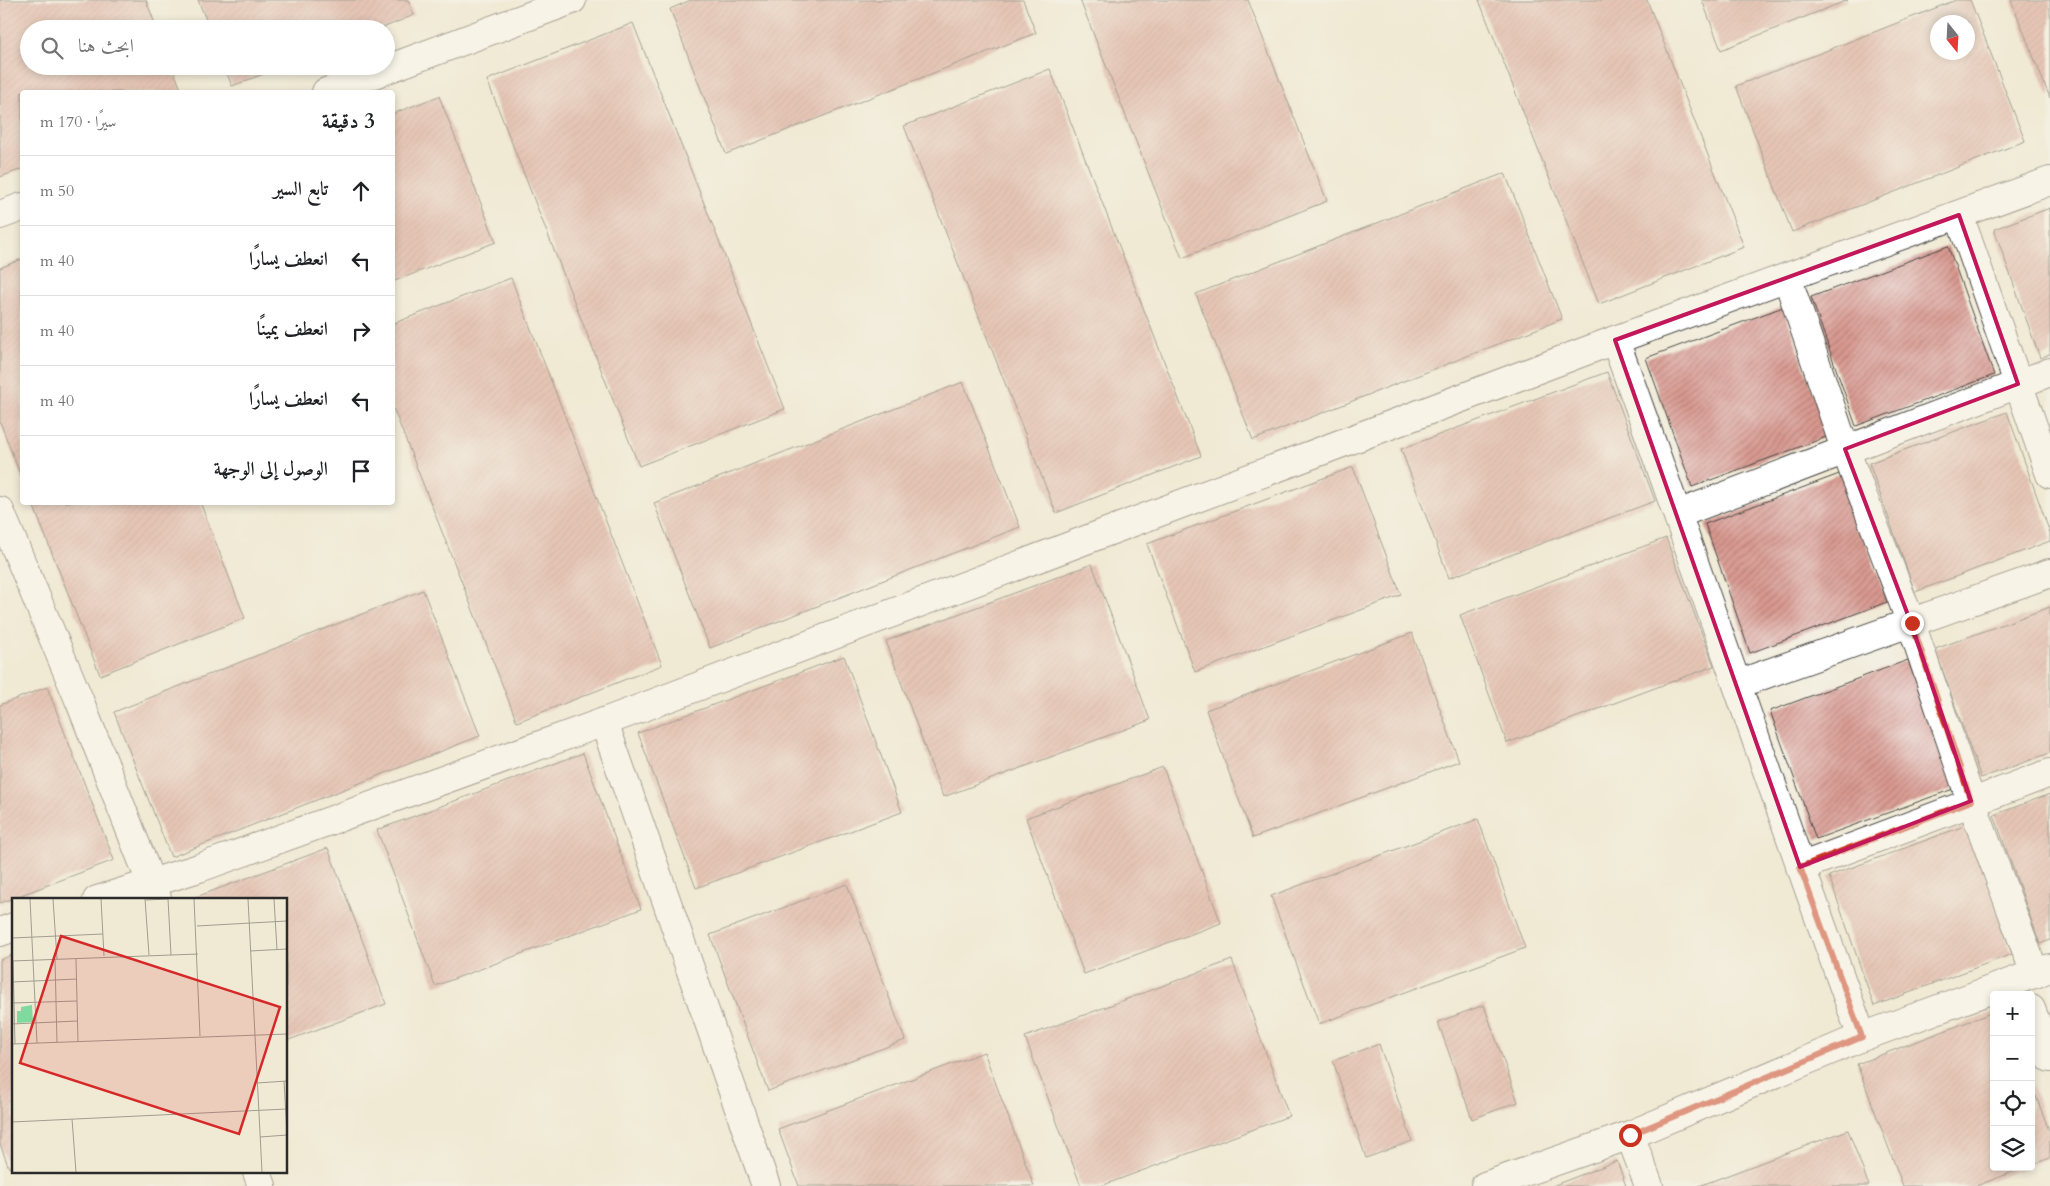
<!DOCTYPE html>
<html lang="ar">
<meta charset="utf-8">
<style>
body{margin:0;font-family:Cardo,Amiri,serif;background:#f6f6f6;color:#202124;direction:rtl}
.controls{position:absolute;right:15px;bottom:15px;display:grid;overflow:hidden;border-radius:5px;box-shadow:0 2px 8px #0003}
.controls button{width:45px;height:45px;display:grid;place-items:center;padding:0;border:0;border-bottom:1px solid #e0e0e0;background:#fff;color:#202124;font:25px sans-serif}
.compass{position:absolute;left:1930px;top:15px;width:45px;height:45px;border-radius:50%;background:#fff;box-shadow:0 2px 8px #0003;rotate:162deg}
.stop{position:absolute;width:15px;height:15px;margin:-11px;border:4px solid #c8321e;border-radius:50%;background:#fff}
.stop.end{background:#c8321e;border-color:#fff;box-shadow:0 1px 5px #0008}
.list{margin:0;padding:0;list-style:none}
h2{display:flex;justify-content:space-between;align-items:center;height:65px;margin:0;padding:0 20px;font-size:21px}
h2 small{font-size:16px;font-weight:400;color:#757577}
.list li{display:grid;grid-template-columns:32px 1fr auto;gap:15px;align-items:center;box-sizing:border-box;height:70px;padding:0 20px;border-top:1px solid #e0e0e0}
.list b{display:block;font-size:19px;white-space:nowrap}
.list em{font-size:16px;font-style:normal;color:#757577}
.icon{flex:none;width:28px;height:28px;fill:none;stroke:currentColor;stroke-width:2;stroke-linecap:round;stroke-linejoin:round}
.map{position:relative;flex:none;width:2050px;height:1186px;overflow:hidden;direction:ltr}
.search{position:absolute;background:#fff;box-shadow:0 2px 8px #0003;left:20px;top:20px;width:375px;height:55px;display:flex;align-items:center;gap:12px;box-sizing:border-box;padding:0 18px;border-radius:28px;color:#757577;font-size:19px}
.panel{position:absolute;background:#fff;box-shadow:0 2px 8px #0003;left:20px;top:90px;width:375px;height:415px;border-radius:5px;direction:rtl}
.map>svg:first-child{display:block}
.building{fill:url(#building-hatch);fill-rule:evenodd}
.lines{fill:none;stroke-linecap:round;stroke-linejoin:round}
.minor-casing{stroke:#494844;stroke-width:30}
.minor{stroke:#fff;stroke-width:28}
.route{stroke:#c8321e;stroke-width:6}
.marked{fill:none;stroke:#c2185b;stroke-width:4;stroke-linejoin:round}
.inset-road{fill:none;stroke:#a19d90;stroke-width:1}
.view{fill:#d62828;fill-opacity:0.15;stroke:#d62828;stroke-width:2.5}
.inset-edge{fill:none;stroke:#2b2b2b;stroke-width:2.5}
</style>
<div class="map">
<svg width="2050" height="1186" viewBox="0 0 2050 1186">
<defs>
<pattern id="building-hatch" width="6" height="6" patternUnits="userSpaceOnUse" patternTransform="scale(1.25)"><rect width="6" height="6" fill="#d99990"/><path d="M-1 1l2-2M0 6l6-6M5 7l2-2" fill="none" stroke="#b07d76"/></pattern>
</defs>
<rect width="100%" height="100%" fill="#f6f6f2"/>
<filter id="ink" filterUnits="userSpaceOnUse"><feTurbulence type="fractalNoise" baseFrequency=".02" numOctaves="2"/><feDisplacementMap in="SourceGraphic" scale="10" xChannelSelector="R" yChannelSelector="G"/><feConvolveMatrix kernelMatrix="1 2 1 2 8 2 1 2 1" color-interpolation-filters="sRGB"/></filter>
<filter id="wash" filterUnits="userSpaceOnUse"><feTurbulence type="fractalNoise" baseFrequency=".0096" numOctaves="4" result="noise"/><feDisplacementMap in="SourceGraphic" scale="20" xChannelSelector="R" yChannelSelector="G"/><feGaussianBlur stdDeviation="1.12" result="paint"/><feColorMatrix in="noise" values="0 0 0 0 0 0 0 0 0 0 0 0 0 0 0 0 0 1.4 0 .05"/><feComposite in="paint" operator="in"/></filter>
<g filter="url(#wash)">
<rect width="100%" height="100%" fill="#f0e9d4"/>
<g id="blocks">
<!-- building -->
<g class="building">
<polygon points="0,0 146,0 157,29 29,29 29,66 172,66 182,92 22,92 22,169 0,177"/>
<polygon points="198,0 408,0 414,15 380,29 210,29"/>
<polygon points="691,0 1023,0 1036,33 726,154 670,9"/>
<polygon points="1080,0 1248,0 1327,201 1182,258"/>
<polygon points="1479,0 1647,0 1744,247 1599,304"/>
<polygon points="1702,0 1848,0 1721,50"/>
<path d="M1956 0H1970L2025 141 1792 232 1736 86ZM1938 22H1968V52H1938Z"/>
<polygon points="2011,0 2050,0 2050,98"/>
<polygon points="633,23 785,409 639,466 487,80"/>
<polygon points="224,66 284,66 232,86"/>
<polygon points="1050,69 1201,456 1056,513 904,126"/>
<polygon points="439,96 496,242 392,282 392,114"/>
<polygon points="1505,173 1562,319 1253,440 1196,294"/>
<polygon points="2050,208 2050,354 2040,358 1994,229"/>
<polygon points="1948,246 1994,375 1856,426 1811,297"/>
<polygon points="22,259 22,479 0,422 0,268"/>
<polygon points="511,278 662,665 517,722 392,405 392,324"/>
<polygon points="1783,307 1829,436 1692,487 1646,358"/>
<polygon points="1607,372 1655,501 1449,578 1401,449"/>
<polygon points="963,382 1020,527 710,648 654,503"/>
<polygon points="2007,412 2050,533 2050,541 1915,592 1869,463"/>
<polygon points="1353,467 1401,595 1195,672 1147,544"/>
<polygon points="1842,473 1887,602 1750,653 1705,524"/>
<polygon points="32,502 200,502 245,618 100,675"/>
<polygon points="1666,538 1714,666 1507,743 1460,615"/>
<polygon points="1092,564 1150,720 943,797 886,641"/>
<polygon points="423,590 480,736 171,857 114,712"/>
<polygon points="2050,607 2050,753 1981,778 1935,649"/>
<polygon points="1412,633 1459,761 1253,838 1206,710"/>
<polygon points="844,656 902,812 696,888 638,733"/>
<polygon points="1908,660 1953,789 1816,839 1770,711"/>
<polygon points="47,687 114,860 0,903 0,705"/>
<polygon points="583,753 641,909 435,986 377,830"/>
<polygon points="1163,767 1221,923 1084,974 1026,818"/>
<polygon points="2050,794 2050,940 2040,944 1994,815"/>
<polygon points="1478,819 1525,948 1319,1024 1271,896"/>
<polygon points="1967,825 2012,954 1874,1006 1829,876"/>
<polygon points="328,848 386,1004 286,1041 286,900 188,900"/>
<polygon points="847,884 905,1040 768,1091 710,935"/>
<polygon points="14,954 14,1166 9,1168 0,1144 0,960"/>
<polygon points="1232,960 1289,1116 1101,1186 1081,1186 1025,1037"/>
<polygon points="1484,1005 1518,1102 1472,1119 1438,1022"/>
<polygon points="1994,1012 1994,1167 2026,1167 1976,1186 1903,1186 1857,1064"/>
<polygon points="1379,1044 1412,1141 1366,1158 1333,1061"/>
<polygon points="984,1052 1034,1186 799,1186 778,1129"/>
<polygon points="2031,1083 2050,1133 2050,1158 2031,1165"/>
<polygon points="1848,1130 1869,1186 1699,1186"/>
<polygon points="1617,1161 1626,1186 1552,1186"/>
</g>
</g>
</g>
<g filter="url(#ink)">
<use href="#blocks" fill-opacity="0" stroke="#494844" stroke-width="1"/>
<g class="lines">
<!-- minor casing -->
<g class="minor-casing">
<g id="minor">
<polyline points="326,92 572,0"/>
<polyline points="0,215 22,207"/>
<polyline points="1959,215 2050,474"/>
<polyline points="1787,277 1845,449 1911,623 1971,801 2035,974"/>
<path d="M1615 340C1699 571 1777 805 1862 1037"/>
<polyline points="0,511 80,702 157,898"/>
<polyline points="1678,514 2050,372"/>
<polyline points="1738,684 2050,573"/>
<polyline points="604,722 766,1186"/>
<polyline points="1800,867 2050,773"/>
<polyline points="97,900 199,868 604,722 1615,340 2050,181"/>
<polyline points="0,932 14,927"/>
<polyline points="2031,1009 2050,1058"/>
<polyline points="1630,1135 1649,1186"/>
<polyline points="257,1172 262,1186"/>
<polyline points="1485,1186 1630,1135 1862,1037 2050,968"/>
</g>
</g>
<!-- minor -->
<use href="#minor" class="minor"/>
</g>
</g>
<g class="lines" filter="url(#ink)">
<!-- route -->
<polyline class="route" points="1630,1135 1862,1037 1800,867 1971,801 1912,623"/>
</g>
<!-- marked area -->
<path d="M0 0H2050V1186H0ZM1959 215 2018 384 1845 449 1911 623 1971 801 1800 867 1615 340Z" fill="#f0e9d4" fill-opacity=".55" fill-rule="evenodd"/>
<path class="marked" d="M1959 215 2018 384 1845 449 1911 623 1971 801 1800 867 1615 340Z"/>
<!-- overview -->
<g transform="translate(12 898)">
<rect width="275" height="275" fill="#f0e9d4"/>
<path d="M20 107 21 124 5 125V113H9V109Z" fill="#80d99e"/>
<path class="inset-road" d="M18 1 25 145M41 1 45 61M89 1 92 58M133 1 137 57M156 1 159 57M182 1 188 138M236 1 250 274M262 1 265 52M134 2 156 1M185 28 275 23M0 40 91 36M238 53 275 51M43 61 45 145M64 61 66 144M0 63 186 56M1 63 3 146M0 84 65 81M0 105 65 103M0 126 65 123M0 146 275 136M272 183 275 236M245 185 275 183M60 221 64 274M0 224 275 211M248 239 275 237"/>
<path class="view" d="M49 38 268 109 227 236 8 165Z"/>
<rect width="275" height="275" class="inset-edge"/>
</g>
</svg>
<div class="controls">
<button>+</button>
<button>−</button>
<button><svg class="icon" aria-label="locate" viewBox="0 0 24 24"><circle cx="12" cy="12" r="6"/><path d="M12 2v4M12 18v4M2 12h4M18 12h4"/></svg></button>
<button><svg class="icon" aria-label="layers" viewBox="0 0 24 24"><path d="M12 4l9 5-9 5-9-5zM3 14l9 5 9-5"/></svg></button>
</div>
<svg class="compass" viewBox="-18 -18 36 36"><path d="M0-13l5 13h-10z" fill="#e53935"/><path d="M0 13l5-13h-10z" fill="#757577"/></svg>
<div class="stop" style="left:1630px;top:1135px"></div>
<div class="stop end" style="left:1912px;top:623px"></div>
<div class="search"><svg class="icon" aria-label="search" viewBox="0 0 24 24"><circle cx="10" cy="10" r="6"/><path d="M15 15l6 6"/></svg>ابحث هنا</div>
<section class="panel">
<h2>3 دقيقة<small>سيرًا · 170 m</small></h2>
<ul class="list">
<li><svg class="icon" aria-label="ahead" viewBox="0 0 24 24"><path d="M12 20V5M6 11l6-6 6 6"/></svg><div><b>تابع السير</b></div><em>50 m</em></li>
<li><svg class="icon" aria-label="left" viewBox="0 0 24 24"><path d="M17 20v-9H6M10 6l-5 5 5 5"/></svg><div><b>انعطف يسارًا</b></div><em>40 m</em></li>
<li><svg class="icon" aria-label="right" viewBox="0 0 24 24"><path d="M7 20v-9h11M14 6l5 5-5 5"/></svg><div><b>انعطف يمينًا</b></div><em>40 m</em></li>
<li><svg class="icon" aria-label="left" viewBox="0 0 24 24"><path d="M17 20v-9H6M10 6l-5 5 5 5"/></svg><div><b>انعطف يسارًا</b></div><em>40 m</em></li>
<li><svg class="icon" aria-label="arrive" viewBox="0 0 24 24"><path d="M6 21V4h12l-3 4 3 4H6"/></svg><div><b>الوصول إلى الوجهة</b></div></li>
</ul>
</section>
</div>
